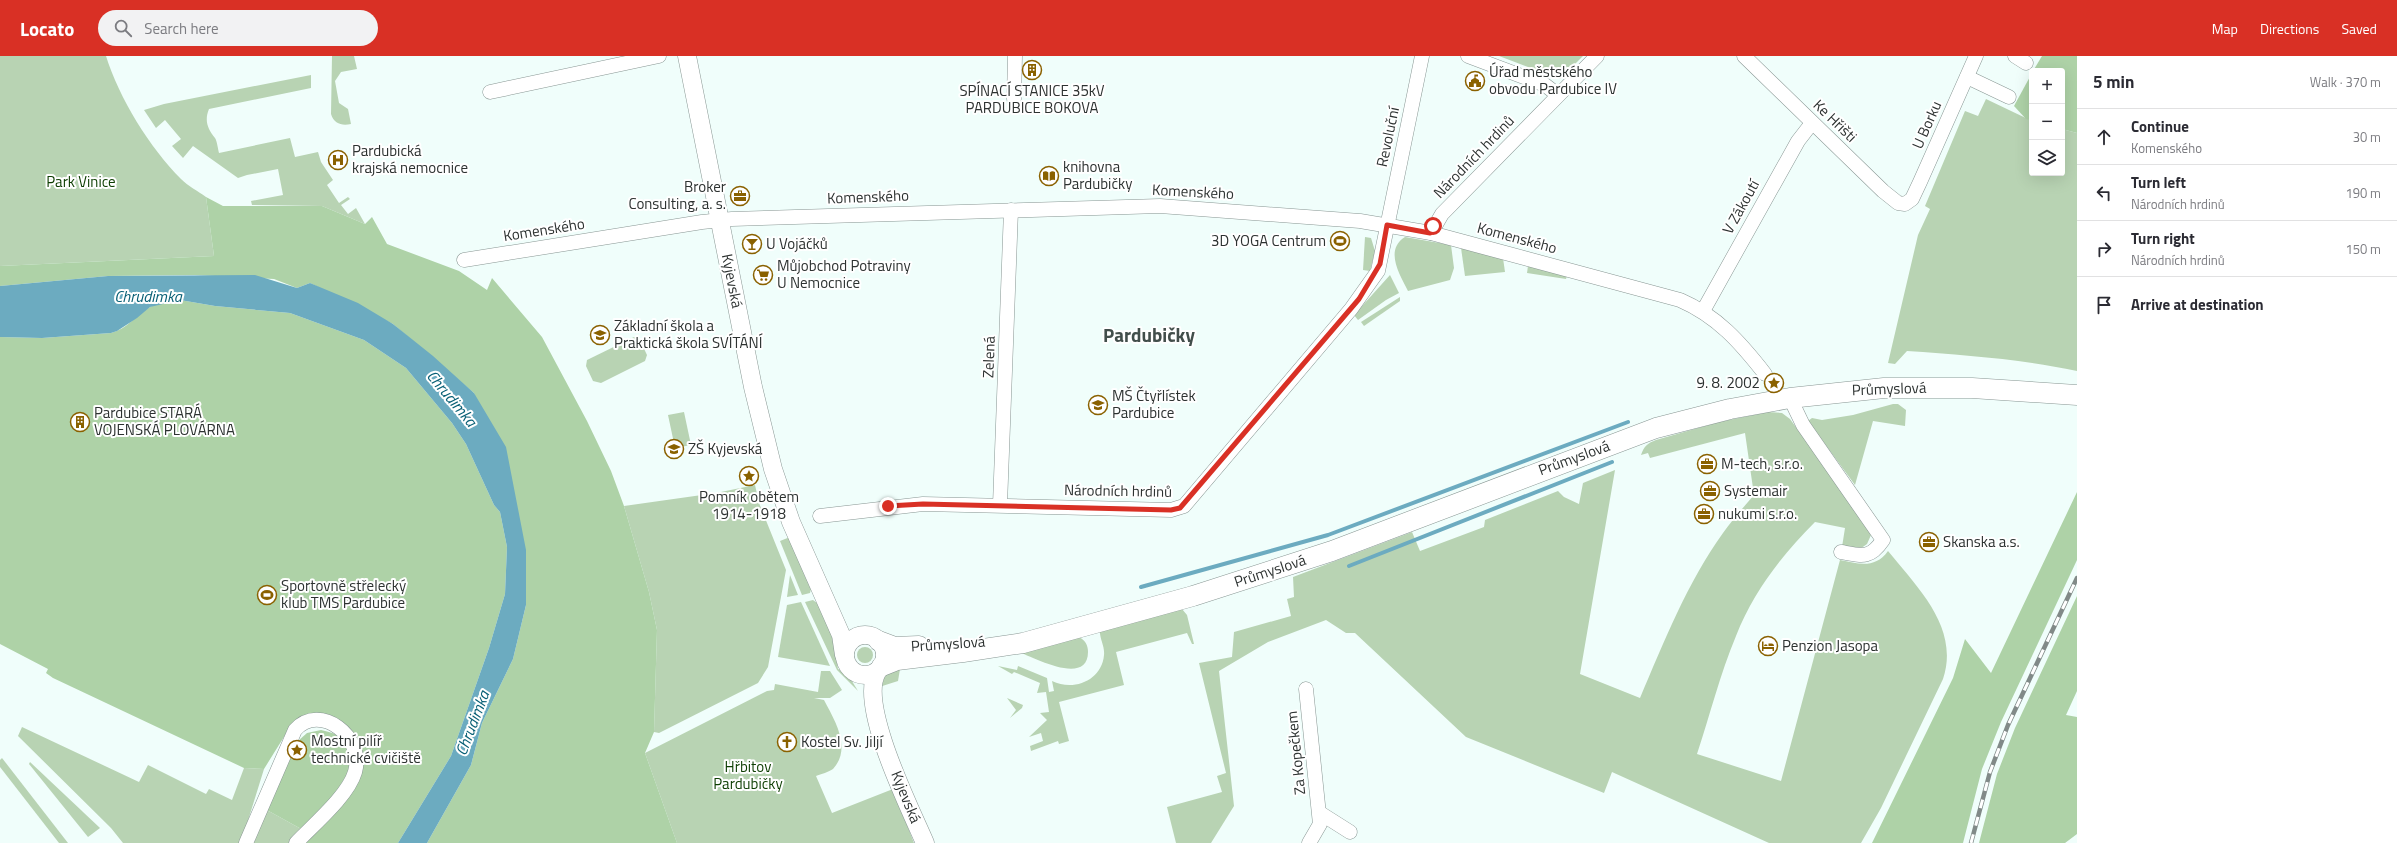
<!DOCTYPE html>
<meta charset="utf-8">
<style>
body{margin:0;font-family:"Titillium Web",sans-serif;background:#f2f2f3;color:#2b2b33}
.controls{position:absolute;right:12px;top:12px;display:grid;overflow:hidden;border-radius:4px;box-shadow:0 4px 16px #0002}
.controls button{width:36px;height:36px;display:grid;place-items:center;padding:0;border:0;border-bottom:1px solid #e1e1e2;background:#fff;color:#2b2b33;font:20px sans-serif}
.stop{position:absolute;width:12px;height:12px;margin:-9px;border:3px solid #d93025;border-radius:50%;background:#fff}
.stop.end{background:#d93025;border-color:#fff;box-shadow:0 1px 4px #0008}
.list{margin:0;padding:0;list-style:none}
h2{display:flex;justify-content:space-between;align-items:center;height:52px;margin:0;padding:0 16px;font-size:17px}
h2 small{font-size:13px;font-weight:400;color:#7c7c81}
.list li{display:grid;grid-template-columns:26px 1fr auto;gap:12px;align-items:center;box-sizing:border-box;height:56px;padding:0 16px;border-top:1px solid #e1e1e2}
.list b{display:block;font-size:15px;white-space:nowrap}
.list p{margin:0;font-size:13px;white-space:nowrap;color:#7c7c81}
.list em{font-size:13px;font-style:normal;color:#7c7c81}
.icon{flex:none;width:22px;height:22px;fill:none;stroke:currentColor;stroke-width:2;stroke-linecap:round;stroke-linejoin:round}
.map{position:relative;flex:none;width:2077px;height:787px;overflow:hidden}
header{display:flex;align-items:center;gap:24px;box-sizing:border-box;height:56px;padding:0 20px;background:#d93025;color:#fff}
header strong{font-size:19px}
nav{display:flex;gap:22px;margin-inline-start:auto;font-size:14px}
.search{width:280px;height:36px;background:#f2f2f3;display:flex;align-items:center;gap:10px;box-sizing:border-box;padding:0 14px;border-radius:22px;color:#7c7c81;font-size:15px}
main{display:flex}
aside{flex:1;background:#fff}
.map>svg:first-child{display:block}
.green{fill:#b8d3b3}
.forest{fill:#aed2a7}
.water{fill:#6cabc0}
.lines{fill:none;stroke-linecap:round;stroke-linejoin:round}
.stream{stroke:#6cabc0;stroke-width:4}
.minor-casing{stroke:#889693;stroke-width:15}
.tertiary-casing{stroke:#889693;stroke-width:19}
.secondary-casing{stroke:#889693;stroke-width:21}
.minor{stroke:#fff;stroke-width:14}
.tertiary{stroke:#fff;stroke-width:18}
.secondary{stroke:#fff;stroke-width:20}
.rail-casing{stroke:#818a88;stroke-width:4.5}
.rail{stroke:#fff;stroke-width:3;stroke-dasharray:9;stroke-linecap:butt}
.route{stroke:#d93025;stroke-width:5}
.labels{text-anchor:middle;stroke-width:4;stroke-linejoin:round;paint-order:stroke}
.poi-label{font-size:15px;fill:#2d3231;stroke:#fff;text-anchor:start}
.street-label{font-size:15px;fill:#2d3231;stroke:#fff}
.park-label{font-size:15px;fill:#0d3e02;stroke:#fff}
.water-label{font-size:16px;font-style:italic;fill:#096076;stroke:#fff}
.district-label{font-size:19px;font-weight:bold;fill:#424e4b;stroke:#fff}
</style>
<header>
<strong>Locato</strong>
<div class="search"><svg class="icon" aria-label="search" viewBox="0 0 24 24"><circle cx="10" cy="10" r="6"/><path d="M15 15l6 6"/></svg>Search here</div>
<nav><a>Map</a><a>Directions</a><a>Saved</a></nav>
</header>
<main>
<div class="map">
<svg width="2077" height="787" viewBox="0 0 2077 787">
<rect width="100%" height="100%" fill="#f0fefb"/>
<!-- green -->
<g class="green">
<path d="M0 0H106C119 42 150 92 181 123 188 130 198 135 206 141L214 200 0 210Z"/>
<path d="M332 0H354L357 13 341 16 335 25 339 47 348 53 351 68C342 70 334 68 331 58Z"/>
<polygon points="1499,0 1583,0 1560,23"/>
<path d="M311 19V32L209 53C204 65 208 73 215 82 217 85 218 93 219 97L290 82 295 101 318 96 321 106 333 124 327 129 339 147 348 141 350 143 341 149 348 158 356 152 365 168 322 150 252 149 251 145 283 139 278 113 247 119 238 122 193 90 183 102 172 90 181 83 165 64 156 72 144 54 164 48Z"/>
<path d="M1986 43 2032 65V117H2062V73L2077 77V315C2021 303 1964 299 1907 295L1895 308 1888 307 1918 179 1930 153 1925 150 1965 55 1978 60Z"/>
<polygon points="1365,181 1371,182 1375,195 1370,215 1363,214"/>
<path d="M1405 181 1451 189 1454 212 1450 224 1408 235C1400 219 1384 194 1405 181Z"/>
<polygon points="1461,192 1503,202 1505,216 1465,220"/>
<polygon points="1528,210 1567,220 1566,223 1527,217"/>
<polygon points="1390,219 1399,237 1386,244 1358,264 1354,259"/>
<polygon points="1400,241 1400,245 1364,270 1361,266"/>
<polygon points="634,281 639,282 647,299 645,305 601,327 593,325 586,310 587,304"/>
<polygon points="1893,348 1898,348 1906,354 1905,370 1873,365 1855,429 1808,365 1812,362 1822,364 1853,359"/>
<polygon points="684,356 691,389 675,392 668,359"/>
<path d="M1768 356 1782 357 1790 363 1869 472 1871 479 1867 488 1860 493 1842 491 1845 472 1815 466C1782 499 1753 536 1736 580 1720 618 1710 659 1697 698L1781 725 1840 504C1859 508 1875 513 1888 495 1918 532 1960 572 1943 623L1881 752 1861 787H1769L1612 716 1604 737 1466 681 1355 577H1346L1326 564 1268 586 1219 615 1234 750 1211 787H1176L1167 751 1222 736 1217 720 1226 717 1199 607 1232 601 1234 576 1291 560 1287 543 1294 541 1293 521 1412 476 1420 495 1484 471 1485 464 1558 435 1564 441 1579 448 1583 427 1615 414 1580 618 1640 642C1663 588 1688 525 1723 477 1732 464 1743 452 1754 439L1745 377 1650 402 1648 397 1641 399C1644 390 1648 387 1656 384L1719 366Z"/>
<polygon points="755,429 759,447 786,514 768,611 758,627 659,677 654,676 657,574 649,536 624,450 716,437"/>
<polygon points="790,481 811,533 810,537 802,539 780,485"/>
<polygon points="790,519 798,539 787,541"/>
<polygon points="813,544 817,547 831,571 838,613 847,617 858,635 837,614 805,546"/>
<polygon points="801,546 830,610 778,601 787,549"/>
<path d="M1182 553 1187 559 1194 588H1192L1187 577 1116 596 1124 629 1059 646 1069 685 1059 688 1058 685 1031 695 1030 690 1043 685 1041 677 1029 681 1047 664 1040 657 1049 656 1046 636 1037 637 1040 627 1014 616 1012 618 998 610 1017 614 1018 610 1047 622 1049 636 1054 635 1052 625C1074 636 1102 624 1104 599 1105 590 1099 582 1100 574Z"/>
<path d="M1079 581C1085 584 1088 589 1088 596 1088 631 1032 601 1017 595Z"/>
<circle cx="865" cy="599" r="8"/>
<polygon points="900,613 898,625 876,632 887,618"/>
<path d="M821 615H830L842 634 830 642H814L824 644C835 665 852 692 833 713 829 716 821 718 816 720L832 757 893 733 914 787H677L645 697 767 635 774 634 775 628 818 636Z"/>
<polygon points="1007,642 1023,649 1022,652 1010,662 1016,654"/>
<polygon points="22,671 139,726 148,709 206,738 209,733 232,744 244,712 264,713 241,787 123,787 111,772 18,680"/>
<polygon points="2,702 68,787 59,787 0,711 0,704"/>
<polygon points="30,706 100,772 88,781 29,708"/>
<polygon points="265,753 303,774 291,787 251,787"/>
</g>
<!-- forest -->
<g class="forest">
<polygon points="2042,0 2077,0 2077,77 2062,73 2062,15 2033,15"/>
<polygon points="2032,17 2032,65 2026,63 2014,50"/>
<polygon points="206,141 223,150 322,150 365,168 372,161 387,188 459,215 487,234 492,222 542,281 587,365 611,415 624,450 649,536 657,574 654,676 645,697 677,787 427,787 471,709 482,667 513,603 526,549 474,337 393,268 310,227 297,232 274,223 195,219 108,220 0,230 0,210 214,200"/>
<path d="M180 244 215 250 290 257 364 284 406 312 452 367 466 388 494 449 500 456 507 491 505 538 489 592 451 700 398 787H300L358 718 338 665 287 676 264 713 244 712 53 622 46 617 48 613 0 588V281L42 282 111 277C127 273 136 259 150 251 159 246 170 245 180 244Z"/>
<polygon points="2077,436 2077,504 2001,666 1982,713 1963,787 1872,787 1953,622 1965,583 1991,617"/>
<polygon points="2077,540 2077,635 2066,659 2077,661 2077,778 2065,787 1979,787 1997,718 2015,672"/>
<path d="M321 674C390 688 325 748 303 774L265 753 298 685 307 677Z"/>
</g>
<!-- water -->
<polygon class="water" points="255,219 297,232 310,227 358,247 393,268 433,300 474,337 506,391 526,494 526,549 513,603 482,667 471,709 427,787 398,787 451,700 489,592 505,538 507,491 500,456 494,449 466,388 452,367 406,312 364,284 290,257 215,250 180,244 150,251 137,262 117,275 111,277 42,282 0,281 0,230 108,220"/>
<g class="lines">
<!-- stream -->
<g class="stream">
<polyline points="1349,510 1612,406"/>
<polyline points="1141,531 1328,479 1628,366"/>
</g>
<!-- minor casing -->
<g class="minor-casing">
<g id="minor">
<polyline points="1468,0 1545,29 1558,39"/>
<polyline points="1744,0 1883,135 1898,147 1905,148 1912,143 1920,126 1976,0"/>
<polyline points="2015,0 2026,7"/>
<polyline points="1967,21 2009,41"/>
<polyline points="490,36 659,0"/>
<polyline points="1014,43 1015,0"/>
<polyline points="1431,177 1442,158 1597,0"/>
<path d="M464 204 702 166 732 163 1160 150 1360 165 1431 177 1680 244C1717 260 1740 286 1765 318"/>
<polyline points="1703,255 1798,85 1812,67"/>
<path d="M1790 342 1803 369 1883 484C1870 503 1863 500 1841 496"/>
<polyline points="1000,449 1011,154"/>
<polyline points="820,460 923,448 1171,454 1184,450 1351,253 1378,215 1422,0"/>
<polyline points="1306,633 1320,768 1309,787"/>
<polyline points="1320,757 1350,776"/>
<path d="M246 787 295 674C320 646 365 681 355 716 348 740 313 769 296 787"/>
</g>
</g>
<!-- tertiary casing -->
<g class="tertiary-casing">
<g id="tertiary">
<polyline points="687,0 753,331 773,413 791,466 841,579 844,599"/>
<circle cx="865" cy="599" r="20"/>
<path d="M877 616C858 649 910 752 925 787"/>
</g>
</g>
<!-- secondary casing -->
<g class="secondary-casing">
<g id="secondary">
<polyline points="879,585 895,591 919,590"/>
<polyline points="882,610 897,604 963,596 1023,587 1193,540 1332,495 1656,372 1730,353 1790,342 1884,332 1972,332 2077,339"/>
</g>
</g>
<!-- minor -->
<use href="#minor" class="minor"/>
<!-- tertiary -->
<use href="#tertiary" class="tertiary"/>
<!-- secondary -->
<use href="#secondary" class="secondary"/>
<!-- rail casing -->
<g class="rail-casing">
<polyline id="rail" points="1971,787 1990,716 2008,669 2077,522"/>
</g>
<!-- rail -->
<use href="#rail" class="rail"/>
</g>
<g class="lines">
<!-- route -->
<polyline class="route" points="888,450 923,448 1171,454 1180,452 1359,243 1380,208 1387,169 1430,177 1433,170"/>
</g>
<!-- icons -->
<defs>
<g id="building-ring" transform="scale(1)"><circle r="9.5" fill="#fff" stroke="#8a6100" stroke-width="1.5"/><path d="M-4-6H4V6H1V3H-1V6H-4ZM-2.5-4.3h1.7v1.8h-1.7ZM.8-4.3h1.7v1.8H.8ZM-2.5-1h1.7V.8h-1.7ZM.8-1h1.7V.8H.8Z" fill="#8a6100"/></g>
<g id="civic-ring" transform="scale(1)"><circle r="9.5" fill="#fff" stroke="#8a6100" stroke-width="1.5"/><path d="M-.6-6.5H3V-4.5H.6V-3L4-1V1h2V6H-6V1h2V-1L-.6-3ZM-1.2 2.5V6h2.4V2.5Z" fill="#8a6100"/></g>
<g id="hospital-ring" transform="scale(1)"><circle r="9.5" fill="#fff" stroke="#8a6100" stroke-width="1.5"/><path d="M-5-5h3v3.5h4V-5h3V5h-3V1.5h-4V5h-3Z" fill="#8a6100"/></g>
<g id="library-ring" transform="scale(1)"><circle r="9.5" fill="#fff" stroke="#8a6100" stroke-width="1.5"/><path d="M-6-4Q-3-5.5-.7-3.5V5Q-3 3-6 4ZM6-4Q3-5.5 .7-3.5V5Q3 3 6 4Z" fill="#8a6100"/></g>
<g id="office-ring" transform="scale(1)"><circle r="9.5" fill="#fff" stroke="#8a6100" stroke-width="1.5"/><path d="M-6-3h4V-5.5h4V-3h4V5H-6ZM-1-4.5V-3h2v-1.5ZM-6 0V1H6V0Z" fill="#8a6100"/></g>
<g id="stadium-ring" transform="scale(1)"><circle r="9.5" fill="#fff" stroke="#8a6100" stroke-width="1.5"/><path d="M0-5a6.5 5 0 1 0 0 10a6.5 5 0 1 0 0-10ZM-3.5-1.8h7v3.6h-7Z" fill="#8a6100"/></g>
<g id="bar-ring" transform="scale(1)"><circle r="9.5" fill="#fff" stroke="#8a6100" stroke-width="1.5"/><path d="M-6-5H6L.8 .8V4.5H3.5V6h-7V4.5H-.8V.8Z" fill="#8a6100"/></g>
<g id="supermarket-ring" transform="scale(1)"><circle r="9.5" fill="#fff" stroke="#8a6100" stroke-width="1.5"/><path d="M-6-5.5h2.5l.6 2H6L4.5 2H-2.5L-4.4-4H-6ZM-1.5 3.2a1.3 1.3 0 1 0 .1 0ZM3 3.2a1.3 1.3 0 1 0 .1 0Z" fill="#8a6100"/></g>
<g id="school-ring" transform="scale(1)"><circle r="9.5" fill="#fff" stroke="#8a6100" stroke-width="1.5"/><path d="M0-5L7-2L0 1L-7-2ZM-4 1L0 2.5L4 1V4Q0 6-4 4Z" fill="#8a6100"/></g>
<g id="sight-ring" transform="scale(1)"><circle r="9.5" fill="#fff" stroke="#8a6100" stroke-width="1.5"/><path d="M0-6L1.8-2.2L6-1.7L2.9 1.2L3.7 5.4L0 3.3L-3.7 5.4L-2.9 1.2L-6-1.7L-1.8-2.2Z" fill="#8a6100"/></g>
<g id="hotel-ring" transform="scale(1)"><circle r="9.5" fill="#fff" stroke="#8a6100" stroke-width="1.5"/><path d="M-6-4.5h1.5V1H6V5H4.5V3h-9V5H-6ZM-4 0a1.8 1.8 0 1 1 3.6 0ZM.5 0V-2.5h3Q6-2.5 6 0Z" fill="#8a6100"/></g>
<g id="church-ring" transform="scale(1)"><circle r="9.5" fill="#fff" stroke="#8a6100" stroke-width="1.5"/><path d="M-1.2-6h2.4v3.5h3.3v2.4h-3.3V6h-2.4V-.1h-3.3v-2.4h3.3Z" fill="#8a6100"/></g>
</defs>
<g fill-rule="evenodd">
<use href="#building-ring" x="1032" y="14"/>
<use href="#civic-ring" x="1475" y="25"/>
<use href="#hospital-ring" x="338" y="104"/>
<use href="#library-ring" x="1049" y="120"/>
<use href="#office-ring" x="740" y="140"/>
<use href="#stadium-ring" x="1340" y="185"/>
<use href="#bar-ring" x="752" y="188"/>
<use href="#supermarket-ring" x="763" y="219"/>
<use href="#school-ring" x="600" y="279"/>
<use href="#sight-ring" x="1774" y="327"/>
<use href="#school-ring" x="1098" y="349"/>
<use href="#building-ring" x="80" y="366"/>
<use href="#school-ring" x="674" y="393"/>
<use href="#office-ring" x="1707" y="408"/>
<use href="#sight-ring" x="749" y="420"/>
<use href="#office-ring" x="1710" y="435"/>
<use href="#office-ring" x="1704" y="458"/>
<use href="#office-ring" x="1929" y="486"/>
<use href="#stadium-ring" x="267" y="539"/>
<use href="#hotel-ring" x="1768" y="590"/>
<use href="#church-ring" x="787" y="686"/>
<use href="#sight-ring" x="297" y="694"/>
</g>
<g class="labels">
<!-- poi labels -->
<g class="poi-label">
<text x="1489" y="21">Úřad městského<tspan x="1489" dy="17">obvodu Pardubice IV</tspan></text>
<text x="1032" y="40" text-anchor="middle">SPÍNACÍ STANICE 35kV<tspan x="1032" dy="17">PARDUBICE BOKOVA</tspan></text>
<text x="352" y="100">Pardubická<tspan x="352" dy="17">krajská nemocnice</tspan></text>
<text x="1063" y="116">knihovna<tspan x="1063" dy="17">Pardubičky</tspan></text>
<text x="726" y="136" text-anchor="end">Broker<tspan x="726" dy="17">Consulting, a. s.</tspan></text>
<text x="1326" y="190" text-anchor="end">3D YOGA Centrum</text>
<text x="766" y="193">U Vojáčků</text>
<text x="777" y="215">Můjobchod Potraviny<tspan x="777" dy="17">U Nemocnice</tspan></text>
<text x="614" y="275">Základní škola a<tspan x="614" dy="17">Praktická škola SVÍTÁNÍ</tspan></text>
<text x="1760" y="332" text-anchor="end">9. 8. 2002</text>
<text x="1112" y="345">MŠ Čtyřlístek<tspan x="1112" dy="17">Pardubice</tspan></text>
<text x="94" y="362">Pardubice STARÁ<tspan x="94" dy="17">VOJENSKÁ PLOVÁRNA</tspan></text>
<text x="688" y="398">ZŠ Kyjevská</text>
<text x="1721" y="413">M-tech, s.r.o.</text>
<text x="1724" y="440">Systemair</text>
<text x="749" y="446" text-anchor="middle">Pomník obětem<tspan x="749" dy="17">1914-1918</tspan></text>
<text x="1718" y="463">nukumi s.r.o.</text>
<text x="1943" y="491">Skanska a.s.</text>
<text x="281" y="535">Sportovně střelecký<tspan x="281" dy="17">klub TMS Pardubice</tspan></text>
<text x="1782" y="595">Penzion Jasopa</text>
<text x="311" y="690">Mostní pilíř<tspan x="311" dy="17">technické cvičiště</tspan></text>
<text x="801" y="691">Kostel Sv. Jiljí</text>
</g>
<!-- street labels -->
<g class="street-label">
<text transform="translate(1835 65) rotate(44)" y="5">Ke Hřišti</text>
<text transform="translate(1927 69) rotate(-66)" y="5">U Borku</text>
<text transform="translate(1388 81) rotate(-78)" y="5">Revoluční</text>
<text transform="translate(1474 101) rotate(-46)" y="5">Národních hrdinů</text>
<text transform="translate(1193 136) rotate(3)" y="5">Komenského</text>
<text transform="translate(868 141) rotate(-2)" y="5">Komenského</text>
<text transform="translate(1741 151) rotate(-61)" y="5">V Zákoutí</text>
<text transform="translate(544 174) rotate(-9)" y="5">Komenského</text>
<text transform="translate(1517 182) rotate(15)" y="5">Komenského</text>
<text transform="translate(732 225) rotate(79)" y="5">Kyjevská</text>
<text transform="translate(989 301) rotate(-88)" y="5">Zelená</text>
<text transform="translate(1889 333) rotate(-2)" y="5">Průmyslová</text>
<text transform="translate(1574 402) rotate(-20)" y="5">Průmyslová</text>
<text transform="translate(1118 435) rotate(1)" y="5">Národních hrdinů</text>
<text transform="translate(1270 515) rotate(-18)" y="5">Průmyslová</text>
<text transform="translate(948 588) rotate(-4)" y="5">Průmyslová</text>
<text transform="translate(1296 697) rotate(-96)" y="5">Za Kopečkem</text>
<text transform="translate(906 741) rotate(68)" y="5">Kyjevská</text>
</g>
<!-- park labels -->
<g class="park-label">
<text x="81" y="131">Park Vinice</text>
<text x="748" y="716">Hřbitov<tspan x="748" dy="17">Pardubičky</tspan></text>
</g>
<!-- water labels -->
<g class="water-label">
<text x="148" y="246">Chrudimka</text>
<text transform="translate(452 342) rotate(50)" y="6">Chrudimka</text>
<text transform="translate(472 667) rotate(-69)" y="6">Chrudimka</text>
</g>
<!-- district labels -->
<g class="district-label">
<text x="1149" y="286">Pardubičky</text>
</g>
</g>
</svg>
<div class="controls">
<button>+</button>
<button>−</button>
<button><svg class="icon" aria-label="layers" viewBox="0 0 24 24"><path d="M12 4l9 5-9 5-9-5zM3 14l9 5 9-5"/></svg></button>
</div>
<div class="stop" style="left:1433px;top:170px"></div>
<div class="stop end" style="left:888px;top:450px"></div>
</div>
<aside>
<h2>5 min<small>Walk · 370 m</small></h2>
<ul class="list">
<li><svg class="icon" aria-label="ahead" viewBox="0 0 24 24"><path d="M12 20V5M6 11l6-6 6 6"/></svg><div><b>Continue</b><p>Komenského</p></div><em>30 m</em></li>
<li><svg class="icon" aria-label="left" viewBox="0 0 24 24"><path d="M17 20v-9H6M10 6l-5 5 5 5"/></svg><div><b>Turn left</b><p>Národních hrdinů</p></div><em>190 m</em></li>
<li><svg class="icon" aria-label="right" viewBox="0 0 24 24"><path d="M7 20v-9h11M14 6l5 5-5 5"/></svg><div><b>Turn right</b><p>Národních hrdinů</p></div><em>150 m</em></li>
<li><svg class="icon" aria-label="arrive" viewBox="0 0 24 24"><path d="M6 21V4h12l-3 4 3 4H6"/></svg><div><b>Arrive at destination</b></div></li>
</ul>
</aside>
</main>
